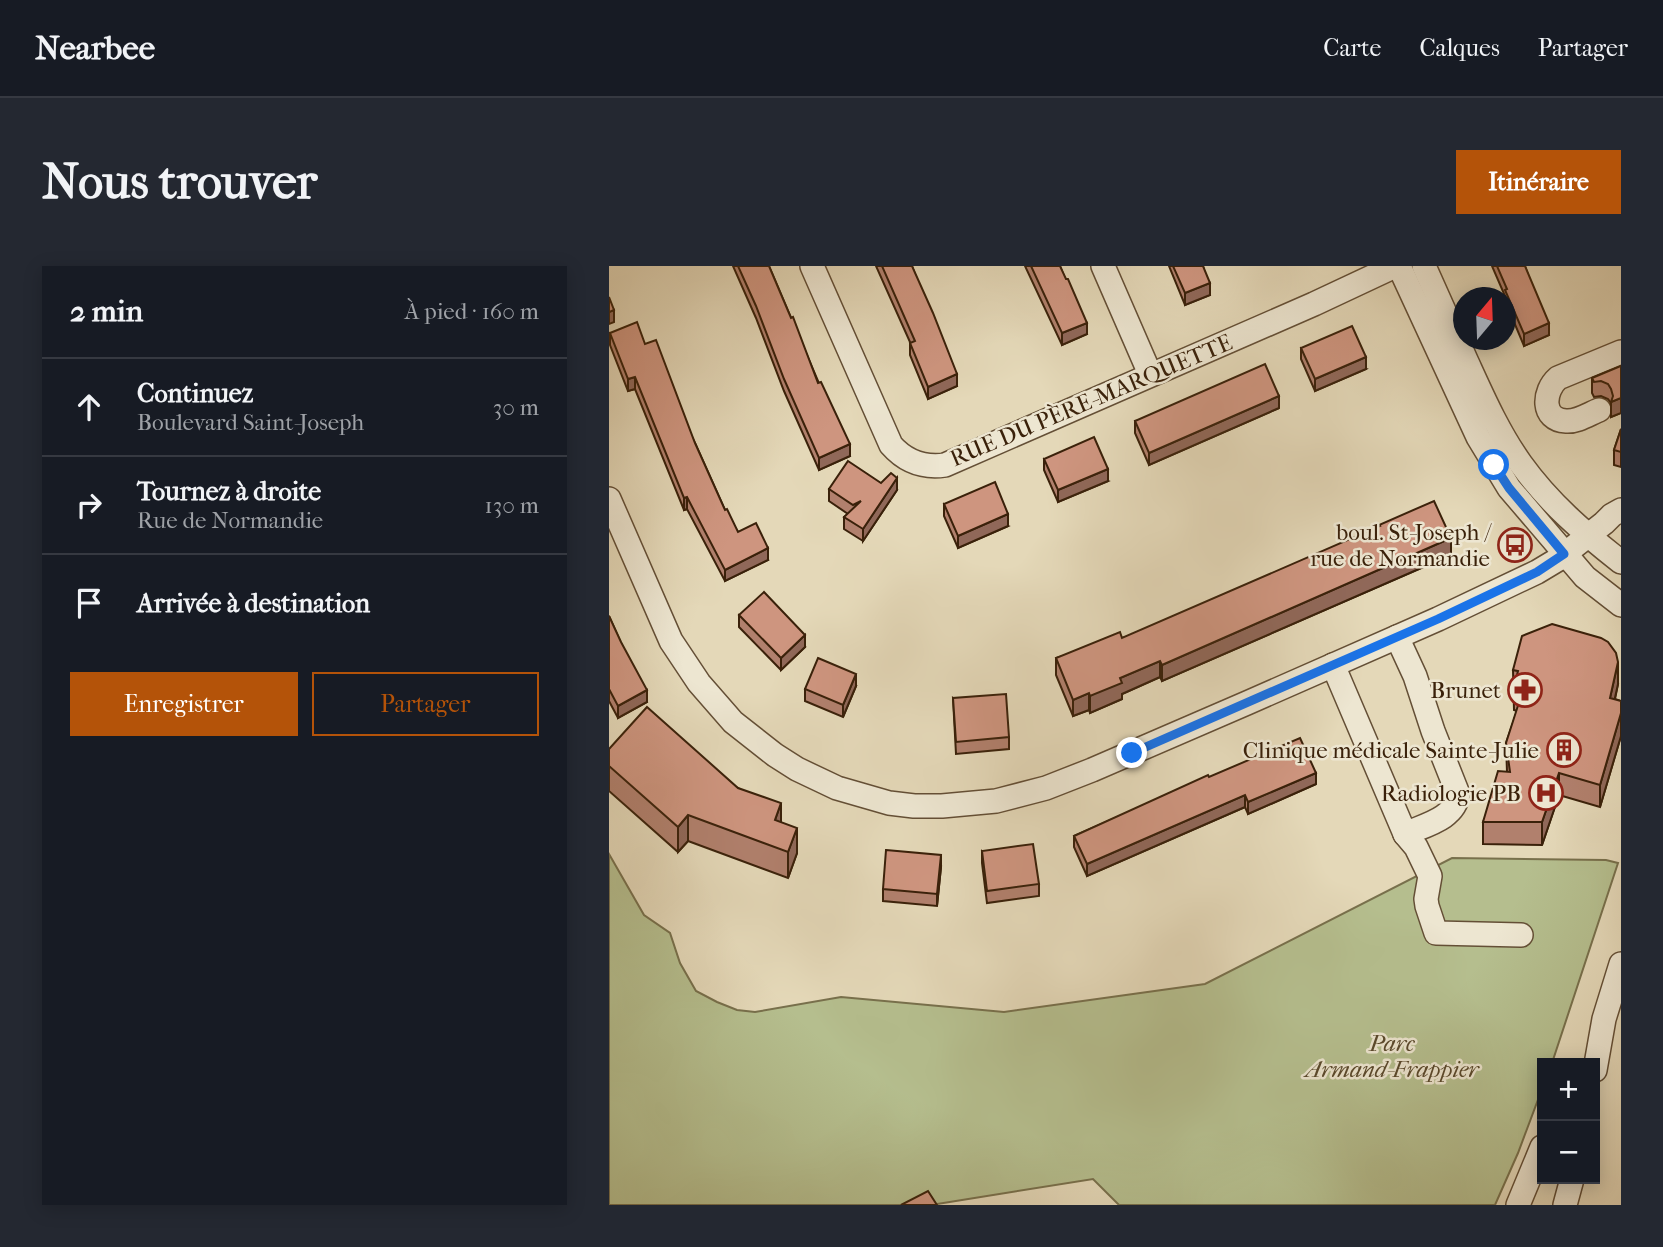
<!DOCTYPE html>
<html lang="fr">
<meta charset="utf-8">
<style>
body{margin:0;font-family:"IM FELL French Canon",serif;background:#242831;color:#f1f3f6}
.controls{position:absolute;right:21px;bottom:21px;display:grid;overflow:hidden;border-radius:0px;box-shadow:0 4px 18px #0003}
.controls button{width:63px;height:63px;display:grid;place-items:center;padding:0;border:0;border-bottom:2px solid #363941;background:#171b24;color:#f1f3f6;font:35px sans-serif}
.compass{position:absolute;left:844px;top:21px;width:63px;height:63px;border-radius:50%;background:#171b24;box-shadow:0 4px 18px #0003;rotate:19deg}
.stop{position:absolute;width:21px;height:21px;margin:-16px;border:5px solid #1a73e8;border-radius:50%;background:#fff}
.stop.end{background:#1a73e8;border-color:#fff;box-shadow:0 2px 7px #0008}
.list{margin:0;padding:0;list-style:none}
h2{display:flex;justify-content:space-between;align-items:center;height:91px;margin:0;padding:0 28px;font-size:30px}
h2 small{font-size:23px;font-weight:400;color:#9ea1a6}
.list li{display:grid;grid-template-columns:46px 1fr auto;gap:21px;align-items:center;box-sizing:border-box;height:98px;padding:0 28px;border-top:2px solid #363941}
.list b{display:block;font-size:26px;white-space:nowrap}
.list p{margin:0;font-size:23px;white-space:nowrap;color:#9ea1a6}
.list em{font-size:23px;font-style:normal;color:#9ea1a6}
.actions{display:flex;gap:14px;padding:21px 28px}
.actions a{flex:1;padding:16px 0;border:2px solid #b45309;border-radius:0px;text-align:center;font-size:24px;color:#b45309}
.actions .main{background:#b45309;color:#fff}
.icon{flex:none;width:38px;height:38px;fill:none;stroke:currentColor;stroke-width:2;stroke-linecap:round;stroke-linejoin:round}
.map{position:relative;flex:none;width:1012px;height:939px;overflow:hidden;border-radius:0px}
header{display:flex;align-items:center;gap:42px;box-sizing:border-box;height:98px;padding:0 35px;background:#171b24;border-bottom:2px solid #363941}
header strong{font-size:33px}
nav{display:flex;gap:38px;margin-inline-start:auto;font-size:24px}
.intro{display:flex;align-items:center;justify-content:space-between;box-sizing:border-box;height:168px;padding:0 42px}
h1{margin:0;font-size:49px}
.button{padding:18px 32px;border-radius:0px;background:#b45309;color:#fff;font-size:24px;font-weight:700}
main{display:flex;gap:42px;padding:0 42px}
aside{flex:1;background:#171b24;border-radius:0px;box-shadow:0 4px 18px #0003}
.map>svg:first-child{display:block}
.park{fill:#b5be8e;stroke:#78704c;stroke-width:2}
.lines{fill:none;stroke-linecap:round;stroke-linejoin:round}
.minor-casing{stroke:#644f36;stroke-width:26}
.minor{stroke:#ede6d1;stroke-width:23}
.wall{fill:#b1806d;stroke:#3a210a;stroke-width:2}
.shaded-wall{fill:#906859;stroke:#3a210a;stroke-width:2}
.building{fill:#ce957f;stroke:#3a210a;stroke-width:2}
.route{stroke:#1a73e8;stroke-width:9}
.labels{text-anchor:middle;stroke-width:5;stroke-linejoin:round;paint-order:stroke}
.street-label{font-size:23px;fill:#3a210a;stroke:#ede6d1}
.poi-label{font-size:23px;fill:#3a210a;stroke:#ede6d1;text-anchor:end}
.park-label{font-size:23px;font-style:italic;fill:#59482b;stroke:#ede6d1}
</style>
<header>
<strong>Nearbee</strong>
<nav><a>Carte</a><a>Calques</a><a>Partager</a></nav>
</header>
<div class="intro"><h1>Nous trouver</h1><a class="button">Itinéraire</a></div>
<main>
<aside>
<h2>2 min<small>À pied · 160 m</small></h2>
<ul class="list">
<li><svg class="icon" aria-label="ahead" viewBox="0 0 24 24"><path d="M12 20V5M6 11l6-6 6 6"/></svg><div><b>Continuez</b><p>Boulevard Saint-Joseph</p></div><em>30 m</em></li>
<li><svg class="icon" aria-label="right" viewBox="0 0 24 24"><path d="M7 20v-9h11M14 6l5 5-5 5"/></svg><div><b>Tournez à droite</b><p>Rue de Normandie</p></div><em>130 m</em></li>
<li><svg class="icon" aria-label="arrive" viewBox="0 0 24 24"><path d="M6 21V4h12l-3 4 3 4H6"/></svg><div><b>Arrivée à destination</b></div></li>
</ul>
<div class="actions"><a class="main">Enregistrer</a><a>Partager</a></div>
</aside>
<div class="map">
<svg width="1012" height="939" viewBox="0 0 1012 939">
<rect width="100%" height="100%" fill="#e4d8b8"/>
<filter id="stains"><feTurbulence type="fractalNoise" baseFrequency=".00286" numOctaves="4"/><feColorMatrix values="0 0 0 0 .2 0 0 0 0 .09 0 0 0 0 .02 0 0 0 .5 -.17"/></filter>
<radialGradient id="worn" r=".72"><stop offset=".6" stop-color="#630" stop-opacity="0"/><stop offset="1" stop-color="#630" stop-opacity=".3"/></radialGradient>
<!-- park -->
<polygon class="park" points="0,588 35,649 61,667 71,697 87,725 108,736 128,744 146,746 232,731 395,746 596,718 843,592 997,594 1009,597 943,797 933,797 933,823 909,887 886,939 510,939 484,913 322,939 0,939"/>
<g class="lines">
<!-- minor casing -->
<g class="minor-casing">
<g id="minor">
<path d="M203 0 282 179C297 196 315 202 336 199L705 38 786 0"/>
<polyline points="494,0 541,108"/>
<polyline points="790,0 869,171 900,222 976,311 1012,339"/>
<path d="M815 0C829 31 843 62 857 94 873 129 889 166 912 198 940 237 975 267 1012 296"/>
<path d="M990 144C980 148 968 156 957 155 932 154 934 125 949 112L1012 86"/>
<polyline points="0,233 62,375 90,417 124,456 166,489 188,503 228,522 280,537 305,540 333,540 387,535 437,522 483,504 638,437 829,353 928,306 948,294 995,257 1003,249 1012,244"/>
<path d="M788 371 806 410 824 465 849 528C846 553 816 559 796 568"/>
<polyline points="724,399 796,568 807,581 821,610 817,633 818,640 827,667 912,669"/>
<polyline points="986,804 995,753 1012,698"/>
<polyline points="909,939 933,881"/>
<polyline points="956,939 963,913"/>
</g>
</g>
<!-- minor -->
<use href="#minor" class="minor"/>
</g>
<!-- wall -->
<g class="wall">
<polygon points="124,0 160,0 241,190 210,204 175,125 147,52"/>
<polygon points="267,0 303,0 348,120 319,133 301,89 301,76"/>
<polygon points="416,0 451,0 478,68 453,79"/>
<polygon points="560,0 594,0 601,29 576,39"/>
<polygon points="883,0 916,0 940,69 915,80 897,37 896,30"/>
<polygon points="1,67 36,78 86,177 116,244 129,266 159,294 116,315 78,243 75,244 26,123 19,125 1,79"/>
<polygon points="692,82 757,103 706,125 692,93"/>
<polygon points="1012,100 1012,147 1002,151 1002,137 999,133 992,130 985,131 983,127 983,112"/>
<polygon points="670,142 540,199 526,167 526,155"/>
<polygon points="1012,163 1012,201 1005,199 1005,184"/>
<polygon points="435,193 499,215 449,236 435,204"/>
<polygon points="272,217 288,224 254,275 235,263 235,251 239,248 220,235 220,223"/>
<polygon points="335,238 399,260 349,282 335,250"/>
<polygon points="842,289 553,415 551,411 513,428 513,433 481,447 480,444 464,450 447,409 447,392 513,372"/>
<polygon points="130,349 196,381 172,404 130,361"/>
<polygon points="0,350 38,436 9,452 0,435"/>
<polygon points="904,404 1009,418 1006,433 1012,435 1012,470 991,541 950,529 933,579 874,578 874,556 898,506 897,477 908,445 905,444"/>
<polygon points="247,420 234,451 196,435 196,423"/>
<polygon points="344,432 400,471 400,483 347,488"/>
<polygon points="0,483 129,522 172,556 188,587 179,612 79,575 69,586 0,525"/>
<polygon points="600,511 707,518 639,548 636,541 478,610 465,581 465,570"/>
<polygon points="373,585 430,618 430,630 378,637 373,597"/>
<polygon points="332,601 328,640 274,635 274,623"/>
</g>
<!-- shaded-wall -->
<g class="shaded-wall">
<polygon points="601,17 601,29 576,39 576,27"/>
<polygon points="5,44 5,56 0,58 0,46"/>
<polygon points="478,57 478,68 453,79 453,67"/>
<polygon points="940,57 940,69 915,80 915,68"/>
<polygon points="757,91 757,103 706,125 706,113"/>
<polygon points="348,108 348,120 319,133 319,121"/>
<polygon points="26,111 26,123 19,125 19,113"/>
<polygon points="670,130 670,142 540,199 540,187"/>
<polygon points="1012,132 1012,147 1002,151 1002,136"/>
<polygon points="241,178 241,190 210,204 210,192"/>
<polygon points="499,203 499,215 449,236 449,224"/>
<polygon points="288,212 288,224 254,275 254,263"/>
<polygon points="78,231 78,243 75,244 75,232"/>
<polygon points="399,248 399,260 349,282 349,270"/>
<polygon points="842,272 842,289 553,415 553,399"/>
<polygon points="159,282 159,294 116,315 116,304"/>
<polygon points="196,369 196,381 172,404 172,392"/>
<polygon points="551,395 551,411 513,428 513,433 481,447 481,430 511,412"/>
<polygon points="1009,396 1009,418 1001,454 1001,432"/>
<polygon points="247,408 247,420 234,451 234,439"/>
<polygon points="38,424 38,436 9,452 9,440"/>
<polygon points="480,427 480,444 464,450 464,434"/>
<polygon points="1012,447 1012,470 991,541 991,519"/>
<polygon points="707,507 707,518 639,548 639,536"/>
<polygon points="950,507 950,529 933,579 933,556"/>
<polygon points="636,529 636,541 478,610 478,598"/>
<polygon points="172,537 172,563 166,554"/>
<polygon points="79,549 79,575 69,586 69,561"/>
<polygon points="188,562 188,587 179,612 179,586"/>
<polygon points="332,589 332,601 328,640 328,628"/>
</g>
<!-- building -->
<g class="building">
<polygon points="129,0 160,0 182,52 184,51 209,117 212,116 241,178 210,192 175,113 147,40"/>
<polygon points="273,0 303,0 324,47 348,108 319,121 301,77 306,75"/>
<polygon points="422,0 451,0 457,13 459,13 478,57 453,67"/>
<polygon points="564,0 594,0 601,17 576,27"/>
<polygon points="888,0 916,0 940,57 915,68 896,24 898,23"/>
<polygon points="0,31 5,44 0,46"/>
<polygon points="28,56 36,78 47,74 86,177 116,244 118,243 129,266 147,257 159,282 116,304 78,231 75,232 26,111 19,113 1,67"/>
<polygon points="743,60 757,91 706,113 692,82"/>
<polygon points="656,98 670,130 540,187 526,155"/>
<polygon points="1012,100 1012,132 1002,136 1004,130 1002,123 999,118 992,115 985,116 983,112"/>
<polygon points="1012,163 1012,186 1005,184"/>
<polygon points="485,171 499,203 449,224 435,193"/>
<polygon points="239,195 272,217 282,207 288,212 254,263 235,251 252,235 244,239 220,223"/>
<polygon points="386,216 399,248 349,270 335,238"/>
<polygon points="825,235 842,272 553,399 551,395 511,412 513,417 481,430 480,427 464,434 447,392 511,366 513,372 771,260 770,259"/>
<polygon points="155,326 196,369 172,392 130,349"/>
<polygon points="0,350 12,376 38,424 9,440 0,423"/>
<polygon points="943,358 992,372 999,376 1007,387 1009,396 1001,432 1012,435 1012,447 991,519 950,507 933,556 874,556 889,505 901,506 897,477 914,424 905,421 909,405 904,404 913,370"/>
<polygon points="209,392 247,408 234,439 196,423"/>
<polygon points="397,428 400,471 347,476 344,432"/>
<polygon points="38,441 129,522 172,537 166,554 188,562 179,586 79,549 69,561 0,500 0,483"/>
<polygon points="691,472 707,507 639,536 636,529 478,598 465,570 599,509 600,511"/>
<polygon points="424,578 430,618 378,625 373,585"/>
<polygon points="277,584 332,589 328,628 274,623"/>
<polygon points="319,925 328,939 292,939"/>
</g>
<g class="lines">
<!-- route -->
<polyline class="route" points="523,487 829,353 928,306 955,288 900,222 885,199"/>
</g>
<!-- icons -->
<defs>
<g id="bus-ring" transform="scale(1.75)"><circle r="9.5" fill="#ede6d1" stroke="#8f2418" stroke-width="1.5"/><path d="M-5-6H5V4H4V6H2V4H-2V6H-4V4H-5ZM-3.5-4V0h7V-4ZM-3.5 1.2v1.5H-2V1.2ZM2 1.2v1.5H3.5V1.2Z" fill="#8f2418"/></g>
<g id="pharmacy-ring" transform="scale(1.75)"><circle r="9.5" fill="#ede6d1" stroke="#8f2418" stroke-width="1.5"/><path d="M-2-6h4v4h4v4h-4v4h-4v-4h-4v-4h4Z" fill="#8f2418"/></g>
<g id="building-ring" transform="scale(1.75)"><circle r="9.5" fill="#ede6d1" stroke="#8f2418" stroke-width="1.5"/><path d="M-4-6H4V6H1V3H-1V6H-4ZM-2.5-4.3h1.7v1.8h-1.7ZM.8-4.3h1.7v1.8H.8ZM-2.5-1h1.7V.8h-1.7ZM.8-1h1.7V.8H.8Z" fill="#8f2418"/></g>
<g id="hospital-ring" transform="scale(1.75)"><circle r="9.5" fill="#ede6d1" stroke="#8f2418" stroke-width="1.5"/><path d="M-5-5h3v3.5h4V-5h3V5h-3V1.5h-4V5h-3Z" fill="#8f2418"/></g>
</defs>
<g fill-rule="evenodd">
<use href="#bus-ring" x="906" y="279"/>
<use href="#pharmacy-ring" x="916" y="424"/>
<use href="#building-ring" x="955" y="484"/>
<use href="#hospital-ring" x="937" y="527"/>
</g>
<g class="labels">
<!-- street labels -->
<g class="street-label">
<text transform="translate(482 134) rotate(-23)" y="8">RUE DU PÈRE-MARQUETTE</text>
</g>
<!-- poi labels -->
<g class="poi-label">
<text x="881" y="274">boul. St-Joseph /<tspan x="881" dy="26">rue de Normandie</tspan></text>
<text x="892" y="432">Brunet</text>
<text x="930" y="492">Clinique médicale Sainte-Julie</text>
<text x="912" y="535">Radiologie PB</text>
</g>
<!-- park labels -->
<g class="park-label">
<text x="783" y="785">Parc<tspan x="783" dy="26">Armand-Frappier</tspan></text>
</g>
</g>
<rect width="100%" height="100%" filter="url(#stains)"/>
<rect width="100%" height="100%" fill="url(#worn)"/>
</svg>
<div class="controls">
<button>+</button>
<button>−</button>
</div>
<svg class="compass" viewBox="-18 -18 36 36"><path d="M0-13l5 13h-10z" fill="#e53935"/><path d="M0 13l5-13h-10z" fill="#9ea1a6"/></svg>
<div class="stop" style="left:885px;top:199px"></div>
<div class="stop end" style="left:523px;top:487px"></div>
</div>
</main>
